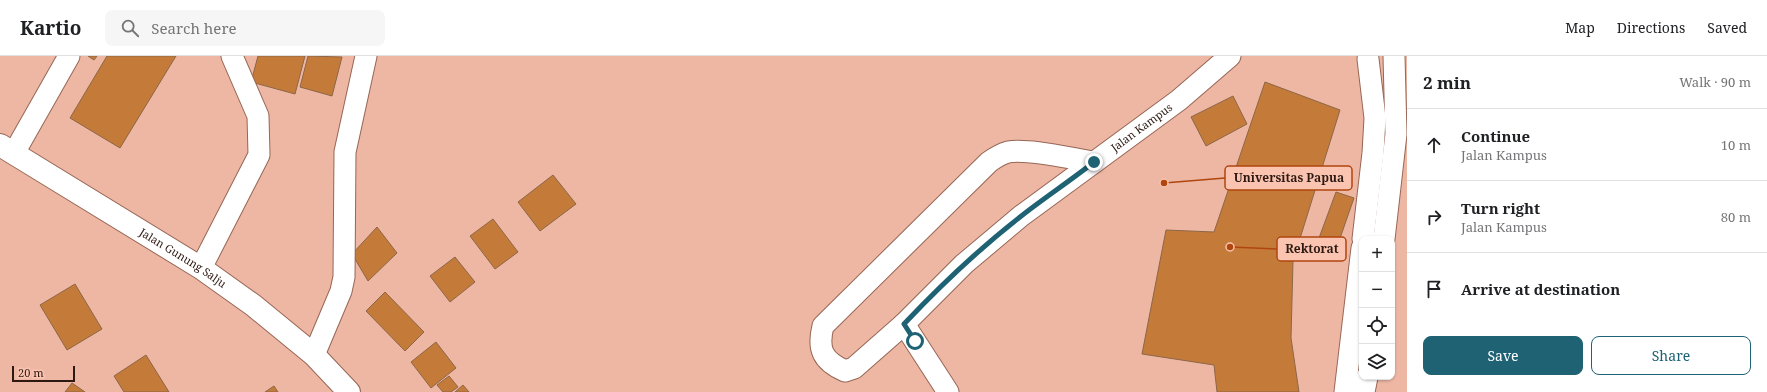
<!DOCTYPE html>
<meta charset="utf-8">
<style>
body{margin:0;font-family:"Noto Serif",serif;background:#f6f6f6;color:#202124}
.controls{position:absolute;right:12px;bottom:12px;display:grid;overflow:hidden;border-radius:8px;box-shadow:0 1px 3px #0004}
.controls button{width:36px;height:36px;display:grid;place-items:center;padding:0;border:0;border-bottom:1px solid #e0e0e0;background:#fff;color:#202124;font:20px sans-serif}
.scale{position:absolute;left:12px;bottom:10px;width:63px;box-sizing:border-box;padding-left:4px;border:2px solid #2d1912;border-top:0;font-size:11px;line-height:14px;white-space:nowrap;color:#2d1912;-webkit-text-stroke:3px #fbc4b1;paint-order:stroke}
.stop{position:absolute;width:12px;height:12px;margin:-9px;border:3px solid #1e6274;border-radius:50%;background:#fff}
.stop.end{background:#1e6274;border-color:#fff;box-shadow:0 1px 4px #0008}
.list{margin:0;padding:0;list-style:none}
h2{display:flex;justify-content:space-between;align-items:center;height:52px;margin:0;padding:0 16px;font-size:17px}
h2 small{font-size:13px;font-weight:400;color:#757577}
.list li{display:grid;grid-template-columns:26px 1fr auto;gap:12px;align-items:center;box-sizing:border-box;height:72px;padding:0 16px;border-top:1px solid #e0e0e0}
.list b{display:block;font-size:15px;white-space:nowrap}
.list p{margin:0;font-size:13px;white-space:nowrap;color:#757577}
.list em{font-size:13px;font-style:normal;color:#757577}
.actions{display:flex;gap:8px;padding:12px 16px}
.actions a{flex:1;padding:9px 0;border:1px solid #1e6274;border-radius:8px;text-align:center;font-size:14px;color:#1e6274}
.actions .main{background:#1e6274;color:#fff}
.icon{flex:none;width:22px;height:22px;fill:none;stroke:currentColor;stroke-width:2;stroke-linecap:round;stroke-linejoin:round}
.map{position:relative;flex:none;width:1407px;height:336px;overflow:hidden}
header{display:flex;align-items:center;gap:24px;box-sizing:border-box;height:56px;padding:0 20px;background:#fff;border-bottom:1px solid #e0e0e0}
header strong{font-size:19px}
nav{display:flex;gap:22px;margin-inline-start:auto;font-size:14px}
.search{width:280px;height:36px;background:#f6f6f6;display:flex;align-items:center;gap:10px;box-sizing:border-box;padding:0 14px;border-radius:8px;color:#757577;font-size:15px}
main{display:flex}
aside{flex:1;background:#fff}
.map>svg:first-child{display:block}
.building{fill:#c47b3a;stroke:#8d6646}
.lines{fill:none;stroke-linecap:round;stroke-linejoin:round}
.minor-casing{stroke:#976655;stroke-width:23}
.major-casing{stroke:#976655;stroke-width:24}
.minor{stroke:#fff;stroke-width:21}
.major{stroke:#fff;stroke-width:22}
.route{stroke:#1e6274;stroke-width:5}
.labels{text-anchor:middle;stroke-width:3;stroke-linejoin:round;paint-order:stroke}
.street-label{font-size:11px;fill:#2d1912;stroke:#fbc4b1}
.leader{fill:none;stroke:#b0460e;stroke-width:1.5}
.callout-dot{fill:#b0460e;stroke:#fbc4b1;stroke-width:1.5}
.callout{fill:#fbc4b1;stroke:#b0460e;stroke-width:1.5}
.callout-label{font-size:12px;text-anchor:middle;font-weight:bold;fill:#2d1912}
</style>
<header>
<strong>Kartio</strong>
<div class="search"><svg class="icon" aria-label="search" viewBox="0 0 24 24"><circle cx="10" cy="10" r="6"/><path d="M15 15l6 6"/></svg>Search here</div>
<nav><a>Map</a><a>Directions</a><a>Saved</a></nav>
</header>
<main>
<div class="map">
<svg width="1407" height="336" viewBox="0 0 1407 336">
<rect width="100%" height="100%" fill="#edb7a4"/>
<!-- building -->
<g class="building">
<polygon points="88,0 97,0 94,4"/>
<polygon points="107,0 176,0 120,92 70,62"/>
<polygon points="258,0 305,0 295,38 251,26"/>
<polygon points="308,0 342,1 332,40 300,31"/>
<polygon points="1265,26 1340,54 1293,205 1291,282 1299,336 1217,336 1214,309 1142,298 1166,174 1214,176"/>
<polygon points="1233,40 1247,68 1206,90 1191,61"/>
<polygon points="553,119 576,148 540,175 518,146"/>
<polygon points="1336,136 1354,142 1338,188 1319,182"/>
<polygon points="493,163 518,196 495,213 470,180"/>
<polygon points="377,171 397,197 368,225 352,198"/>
<polygon points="455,201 475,226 450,246 430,220"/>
<polygon points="75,228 102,273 67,294 40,249"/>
<polygon points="385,236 424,276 405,295 366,255"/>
<polygon points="436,286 456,312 431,332 411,306"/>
<polygon points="146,299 169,336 124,336 114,320"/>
<polygon points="449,320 458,331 451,336 443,336 437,329"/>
<polygon points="72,327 85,336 65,336"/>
<polygon points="463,329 469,336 455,336"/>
<polygon points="274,330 278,336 265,336"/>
</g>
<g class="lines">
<!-- minor casing -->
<g class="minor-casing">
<g id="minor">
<polyline points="14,97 69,0"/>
<polyline points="1363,183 1373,97 1375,62 1368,3"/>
<polyline points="1384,183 1396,78 1394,0"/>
<polyline points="201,212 259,99 258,60 232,0"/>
<path d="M904 268 854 312 845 315C823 305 817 294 823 270L989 106C996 101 1001 98 1008 96 1028 92 1073 103 1094 106"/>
<polyline points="314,299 341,235 344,221 345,96 366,0"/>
<path id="s1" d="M948 336 904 268 964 208 1021 160 1179 44 1230 0"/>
<polyline points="1345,336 1362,192"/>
<polyline points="1364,336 1367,321"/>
</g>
</g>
<!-- major casing -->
<g class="major-casing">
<g id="major">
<path id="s2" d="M0 89 201 212 253 249 314 299 349 336"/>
</g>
</g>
<!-- minor -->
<use href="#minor" class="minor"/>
<!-- major -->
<use href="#major" class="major"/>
</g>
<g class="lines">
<!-- route -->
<path class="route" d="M915 285 904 268C940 230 979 193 1020 161 1044 142 1070 125 1094 106"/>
</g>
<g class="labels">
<!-- street labels -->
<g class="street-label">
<text dy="4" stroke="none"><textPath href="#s1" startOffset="390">Jalan Kampus</textPath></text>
<text dy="4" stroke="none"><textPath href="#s2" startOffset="215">Jalan Gunung Salju</textPath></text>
</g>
</g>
<!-- callouts -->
<path class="leader" d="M1164 127L1225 122M1230 191L1277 193"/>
<g class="callout-dot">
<circle cx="1164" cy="127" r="4"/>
<circle cx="1230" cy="191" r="4"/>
</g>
<g class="callout">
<rect x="1225" y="110" width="127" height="24" rx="4"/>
<rect x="1277" y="181" width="69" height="24" rx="4"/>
</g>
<g class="callout-label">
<text x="1289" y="126">Universitas Papua</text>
<text x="1312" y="197">Rektorat</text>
</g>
</svg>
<div class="controls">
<button>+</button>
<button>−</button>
<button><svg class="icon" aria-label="locate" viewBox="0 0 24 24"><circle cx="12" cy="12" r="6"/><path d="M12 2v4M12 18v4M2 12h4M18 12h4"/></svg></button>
<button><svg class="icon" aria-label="layers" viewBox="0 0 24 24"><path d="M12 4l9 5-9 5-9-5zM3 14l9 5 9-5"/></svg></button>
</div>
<div class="scale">20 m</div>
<div class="stop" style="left:915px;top:285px"></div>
<div class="stop end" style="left:1094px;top:106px"></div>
</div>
<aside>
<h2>2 min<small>Walk · 90 m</small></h2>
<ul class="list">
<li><svg class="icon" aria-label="ahead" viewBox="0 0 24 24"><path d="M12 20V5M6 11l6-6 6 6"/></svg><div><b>Continue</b><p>Jalan Kampus</p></div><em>10 m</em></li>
<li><svg class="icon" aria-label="right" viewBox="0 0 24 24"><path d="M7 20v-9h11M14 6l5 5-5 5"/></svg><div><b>Turn right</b><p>Jalan Kampus</p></div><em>80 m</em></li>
<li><svg class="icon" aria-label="arrive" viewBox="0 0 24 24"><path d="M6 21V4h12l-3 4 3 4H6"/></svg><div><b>Arrive at destination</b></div></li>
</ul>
<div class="actions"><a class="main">Save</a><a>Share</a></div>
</aside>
</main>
